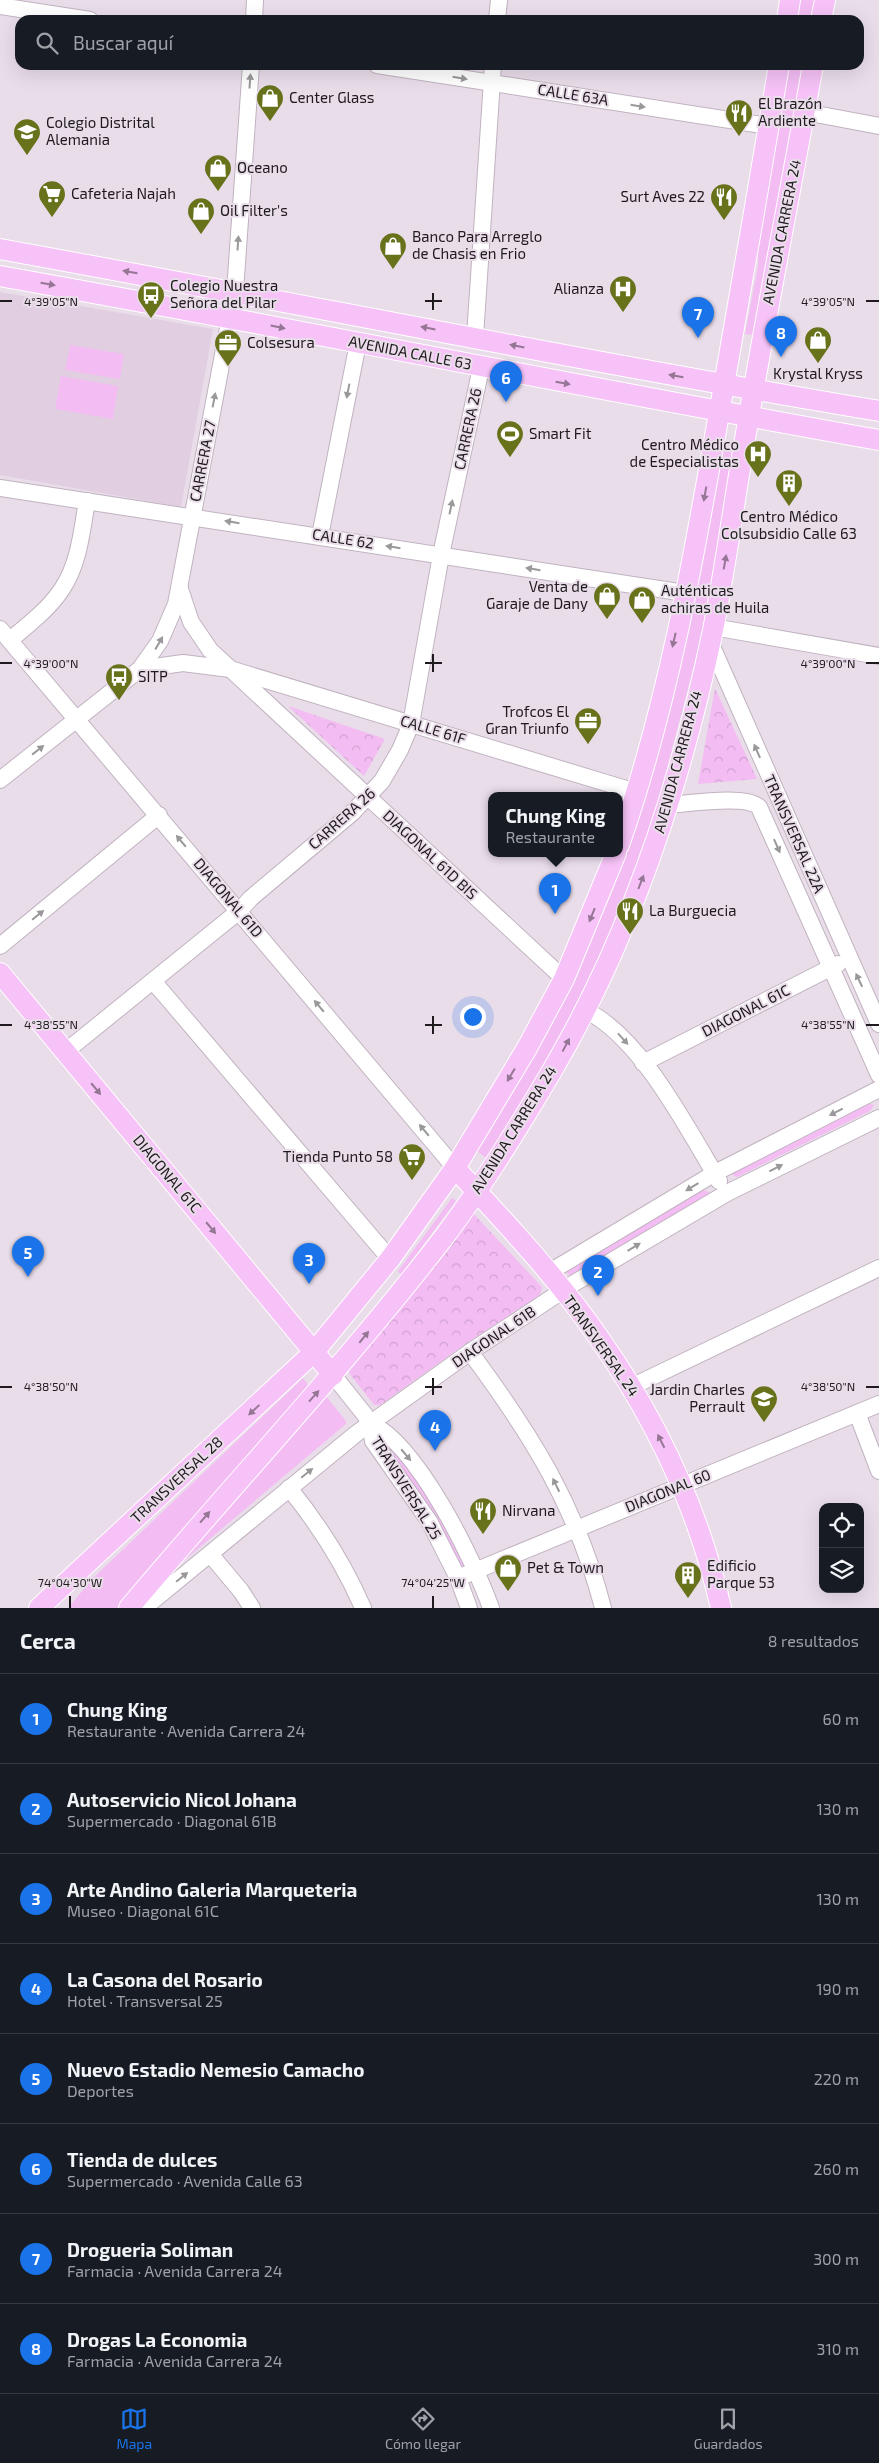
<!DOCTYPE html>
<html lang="es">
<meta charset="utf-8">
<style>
body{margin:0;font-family:"Exo 2",sans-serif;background:#242831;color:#f1f3f6}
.controls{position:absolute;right:15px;bottom:15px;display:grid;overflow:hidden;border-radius:10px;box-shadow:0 5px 20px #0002}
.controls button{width:45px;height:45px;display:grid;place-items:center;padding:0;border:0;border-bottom:1px solid #363941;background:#171b24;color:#f1f3f6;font:25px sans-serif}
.you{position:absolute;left:472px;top:1016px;width:18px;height:18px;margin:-12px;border:4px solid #fff;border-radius:50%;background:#1a73e8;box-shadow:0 0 0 8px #1a73e833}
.badge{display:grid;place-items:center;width:32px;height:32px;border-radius:50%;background:#1a73e8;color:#fff;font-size:16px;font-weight:700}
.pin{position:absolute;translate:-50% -41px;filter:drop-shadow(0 1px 2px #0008)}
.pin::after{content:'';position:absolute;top:26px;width:18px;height:15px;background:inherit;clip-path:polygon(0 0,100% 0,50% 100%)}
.popup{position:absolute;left:488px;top:792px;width:135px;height:65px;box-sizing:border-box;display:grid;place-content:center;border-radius:10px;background:#171b24;filter:drop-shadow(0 1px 4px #0005);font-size:16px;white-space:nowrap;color:#9ea1a6}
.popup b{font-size:19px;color:#f1f3f6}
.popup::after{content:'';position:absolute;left:50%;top:100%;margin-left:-10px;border:10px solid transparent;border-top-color:#171b24}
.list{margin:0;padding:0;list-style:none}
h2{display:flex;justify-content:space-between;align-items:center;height:65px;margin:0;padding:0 20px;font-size:21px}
h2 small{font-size:16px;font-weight:400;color:#9ea1a6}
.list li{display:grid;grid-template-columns:32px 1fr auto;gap:15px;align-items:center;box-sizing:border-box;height:90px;padding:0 20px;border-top:1px solid #363941}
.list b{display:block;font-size:19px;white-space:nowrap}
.list p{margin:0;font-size:16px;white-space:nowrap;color:#9ea1a6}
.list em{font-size:16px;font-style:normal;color:#9ea1a6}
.icon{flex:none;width:28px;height:28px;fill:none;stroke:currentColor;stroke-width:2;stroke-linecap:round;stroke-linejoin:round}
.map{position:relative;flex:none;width:879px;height:1608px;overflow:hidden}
.search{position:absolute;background:#171b24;box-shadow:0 5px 20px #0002;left:15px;right:15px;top:15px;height:55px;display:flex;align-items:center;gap:12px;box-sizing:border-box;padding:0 18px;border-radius:15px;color:#9ea1a6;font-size:19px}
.sheet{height:785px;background:#171b24}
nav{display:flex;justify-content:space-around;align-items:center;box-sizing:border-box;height:70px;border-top:1px solid #363941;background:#171b24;font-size:14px;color:#9ea1a6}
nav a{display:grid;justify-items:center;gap:2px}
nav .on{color:#1a73e8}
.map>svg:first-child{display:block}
.built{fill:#e1cfe1}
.green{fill:#f3bdf3}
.park{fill:url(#park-crowns)}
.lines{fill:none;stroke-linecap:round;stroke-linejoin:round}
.minor-casing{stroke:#c0b3c0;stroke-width:18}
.major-casing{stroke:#fff;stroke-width:22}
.minor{stroke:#fff;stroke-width:16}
.major{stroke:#f6c2f7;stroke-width:20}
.oneway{fill:#9a989a}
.oneway2{fill:#957695}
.ticks{fill:none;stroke:#1e1a1e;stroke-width:2}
.labels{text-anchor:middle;stroke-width:4;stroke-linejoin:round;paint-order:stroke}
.street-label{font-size:15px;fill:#1e1a1e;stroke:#eaddea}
.poi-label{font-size:15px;fill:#1e1a1e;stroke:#eaddea;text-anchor:start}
.ticks-label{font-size:12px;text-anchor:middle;fill:#1e1a1e;stroke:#eaddea;stroke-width:4;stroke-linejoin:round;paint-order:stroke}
</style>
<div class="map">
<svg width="879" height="1608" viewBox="0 0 879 1608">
<defs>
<pattern id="park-crowns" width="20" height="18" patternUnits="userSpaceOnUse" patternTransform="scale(1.25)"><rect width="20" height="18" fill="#f3bdf3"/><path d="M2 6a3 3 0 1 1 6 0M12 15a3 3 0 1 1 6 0" fill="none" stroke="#d0a2d0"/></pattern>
</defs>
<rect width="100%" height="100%" fill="#eaddea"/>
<!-- built -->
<polygon class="built" points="0,292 213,329 181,507 0,475"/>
<!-- green -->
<g class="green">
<polygon points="798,0 816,0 812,20 795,20"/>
<polygon points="787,65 805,65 754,335 745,334 758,266 758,226"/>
<polygon points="70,345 124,354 120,379 65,370"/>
<polygon points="61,376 118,386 113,419 55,409"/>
<polygon points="721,450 737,453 719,562 695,662 659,798 626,899 578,1002 537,1076 486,1158 477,1151 526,1071 566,995 612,892 645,793 680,658 703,561"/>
<polygon points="867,1103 874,1105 870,1111 737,1177 733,1175 733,1172"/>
<polygon points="703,1190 709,1192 708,1197 572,1278 563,1268"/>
<polygon points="452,1198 456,1201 401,1275 398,1271"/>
<polygon points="303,1378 310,1387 117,1608 68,1608 93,1578"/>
<polygon points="326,1396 346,1421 346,1424 180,1564 177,1562 323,1397"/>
<path d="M373 1432C382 1440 391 1448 399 1456 428 1489 447 1532 467 1571L465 1573Z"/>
</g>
<!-- park -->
<g class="park">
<polygon points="715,688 757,779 698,784"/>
<polygon points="288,706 385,739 364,776"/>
<polygon points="473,1213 542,1287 540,1295 464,1345 380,1405 374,1405 349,1373 350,1366"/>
</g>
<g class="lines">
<!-- minor casing -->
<g class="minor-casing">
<g id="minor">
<polyline points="0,6 90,20"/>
<polyline points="254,20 255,0"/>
<polyline points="497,20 499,0"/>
<polyline points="377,65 768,126"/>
<polyline points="805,112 879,126"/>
<polyline points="475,337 493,65"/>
<polyline points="0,488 685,593"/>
<polyline points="320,536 358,343"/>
<polyline points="180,589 191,622 210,650 564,979"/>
<polyline points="713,627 879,656"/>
<polyline points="0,629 455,1168"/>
<path d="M10 640C28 625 49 609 62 589 79 564 82 530 87 501"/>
<polyline points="710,642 879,1024"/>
<polyline points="140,669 183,663 230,669 636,792"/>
<polyline points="0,780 140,669 160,641 176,604 235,291 251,65"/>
<path d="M668 805C688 804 745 794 759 807L879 1075"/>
<polyline points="0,946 159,815"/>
<polyline points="153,981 390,1259"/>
<path d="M585 1010C641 1037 687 1128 719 1181"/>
<polyline points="65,1052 239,911 251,898 352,813 382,781 400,750 411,724 441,555 481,368"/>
<polyline points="643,1063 838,964"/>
<polyline points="548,1273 715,1173 879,1089"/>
<path d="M470 1352C531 1434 577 1507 603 1608"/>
<polyline points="333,1375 365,1415 370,1423 373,1441 429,1521 458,1578 469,1608"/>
<polyline points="631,1387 879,1268"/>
<polyline points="857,1413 879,1471"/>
<path d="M370 1423C417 1444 474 1560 491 1608"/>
<path d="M289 1488C319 1525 344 1564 363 1608"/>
<polyline points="210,1554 241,1591 252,1608"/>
<polyline points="458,1578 879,1404"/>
<polyline points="144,1608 357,1433 470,1352 571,1285 727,1193 879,1118"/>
</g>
</g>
<!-- major casing -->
<g class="major-casing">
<g id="major">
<polyline points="787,20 790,0"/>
<polyline points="821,20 825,0"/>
<path d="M0 249C293 302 585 362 879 411"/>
<path d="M0 276C293 328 585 388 879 440"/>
<path d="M619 845C671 696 697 539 724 385 743 278 761 172 779 65"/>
<polyline points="0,973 333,1375"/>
<path d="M455 1168C505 1222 557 1277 599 1338 656 1419 699 1511 721 1608"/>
<polyline points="39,1608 314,1352 390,1259 455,1168 527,1048 564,979 616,853"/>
<path d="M129 1608C233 1484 345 1366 444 1237 484 1184 519 1127 553 1069 632 934 681 783 713 630 727 559 736 487 749 416 769 299 792 182 813 65"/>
</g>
</g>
<!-- minor -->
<use href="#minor" class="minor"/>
<!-- major -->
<use href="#major" class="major"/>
</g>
<!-- one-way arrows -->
<defs><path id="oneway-solid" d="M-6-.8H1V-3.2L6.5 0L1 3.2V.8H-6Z" transform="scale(1.25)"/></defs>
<g class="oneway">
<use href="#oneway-solid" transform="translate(460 78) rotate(9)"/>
<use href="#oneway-solid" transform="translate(250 81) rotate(-86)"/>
<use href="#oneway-solid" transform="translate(638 106) rotate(9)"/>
<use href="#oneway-solid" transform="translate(238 243) rotate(-86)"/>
<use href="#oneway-solid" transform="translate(348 391) rotate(101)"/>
<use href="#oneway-solid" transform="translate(214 400) rotate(-79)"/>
<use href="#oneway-solid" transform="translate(451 507) rotate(-78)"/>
<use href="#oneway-solid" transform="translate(232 522) rotate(-171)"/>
<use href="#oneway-solid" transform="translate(393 547) rotate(-171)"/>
<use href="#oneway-solid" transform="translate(533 569) rotate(-171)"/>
<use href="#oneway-solid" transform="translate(159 643) rotate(-60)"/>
<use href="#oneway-solid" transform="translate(38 750) rotate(-38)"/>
<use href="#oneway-solid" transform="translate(757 751) rotate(-114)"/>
<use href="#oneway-solid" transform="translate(181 841) rotate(-130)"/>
<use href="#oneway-solid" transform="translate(777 846) rotate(66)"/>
<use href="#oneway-solid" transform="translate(38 915) rotate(-39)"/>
<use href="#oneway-solid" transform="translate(859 980) rotate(-115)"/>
<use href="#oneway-solid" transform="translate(319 1006) rotate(-130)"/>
<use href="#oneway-solid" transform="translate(623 1039) rotate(48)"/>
<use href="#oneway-solid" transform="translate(836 1112) rotate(153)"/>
<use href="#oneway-solid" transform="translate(424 1130) rotate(-130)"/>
<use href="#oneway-solid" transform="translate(776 1168) rotate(-27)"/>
<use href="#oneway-solid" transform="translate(692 1187) rotate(149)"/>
<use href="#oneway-solid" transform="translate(634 1247) rotate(-31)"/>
<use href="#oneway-solid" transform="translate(406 1455) rotate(50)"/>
<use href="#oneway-solid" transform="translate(307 1473) rotate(-39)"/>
<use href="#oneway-solid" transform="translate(556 1485) rotate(-116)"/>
<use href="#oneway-solid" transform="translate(182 1577) rotate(-39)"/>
</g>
<g class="oneway2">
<use href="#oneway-solid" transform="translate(130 272) rotate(-170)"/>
<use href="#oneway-solid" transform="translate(48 284) rotate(10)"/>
<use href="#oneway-solid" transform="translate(278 327) rotate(12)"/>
<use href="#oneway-solid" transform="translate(428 328) rotate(-169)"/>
<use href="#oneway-solid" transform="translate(517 346) rotate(-169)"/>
<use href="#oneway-solid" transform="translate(676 376) rotate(-170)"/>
<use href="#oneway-solid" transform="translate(563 383) rotate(10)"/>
<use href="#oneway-solid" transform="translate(705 494) rotate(100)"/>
<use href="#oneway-solid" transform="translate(725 562) rotate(-80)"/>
<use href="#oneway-solid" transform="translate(674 640) rotate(103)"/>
<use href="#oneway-solid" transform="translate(641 882) rotate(-69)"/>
<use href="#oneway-solid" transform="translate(592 915) rotate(112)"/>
<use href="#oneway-solid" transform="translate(566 1045) rotate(-62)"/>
<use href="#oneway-solid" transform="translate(511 1075) rotate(121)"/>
<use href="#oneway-solid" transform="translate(96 1089) rotate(50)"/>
<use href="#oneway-solid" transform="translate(211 1228) rotate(50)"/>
<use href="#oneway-solid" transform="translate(364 1337) rotate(-51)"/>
<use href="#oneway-solid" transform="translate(314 1396) rotate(-48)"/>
<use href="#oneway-solid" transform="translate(254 1410) rotate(137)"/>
<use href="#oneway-solid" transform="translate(661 1441) rotate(-117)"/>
<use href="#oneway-solid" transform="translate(205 1517) rotate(-49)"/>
</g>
<!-- ticks -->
<path class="ticks" d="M433 293V310M0 301H12M425 301H442M866 301H879M433 654V672M0 663H12M425 663H442M866 663H879M433 1016V1034M0 1025H12M425 1025H442M866 1025H879M433 1378V1395M0 1387H12M425 1387H442M866 1387H879M70 1596V1608M433 1596V1608"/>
<!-- icons -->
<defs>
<g id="shop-pin" transform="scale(1.4375)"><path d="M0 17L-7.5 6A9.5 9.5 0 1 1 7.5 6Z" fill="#67721b" stroke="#eaddea"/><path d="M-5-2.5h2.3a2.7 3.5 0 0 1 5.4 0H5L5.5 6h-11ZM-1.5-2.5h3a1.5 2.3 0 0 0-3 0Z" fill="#fff"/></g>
<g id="restaurant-pin" transform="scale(1.4375)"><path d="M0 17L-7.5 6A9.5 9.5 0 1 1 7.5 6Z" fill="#67721b" stroke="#eaddea"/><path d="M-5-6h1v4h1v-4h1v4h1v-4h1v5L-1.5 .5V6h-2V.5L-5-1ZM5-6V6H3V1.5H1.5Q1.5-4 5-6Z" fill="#fff"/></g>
<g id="school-pin" transform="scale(1.4375)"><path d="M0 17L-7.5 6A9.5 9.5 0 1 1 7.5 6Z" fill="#67721b" stroke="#eaddea"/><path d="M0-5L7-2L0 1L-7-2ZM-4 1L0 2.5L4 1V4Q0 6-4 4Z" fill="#fff"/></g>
<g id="supermarket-pin" transform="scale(1.4375)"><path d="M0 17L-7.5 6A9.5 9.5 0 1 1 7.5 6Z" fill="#67721b" stroke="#eaddea"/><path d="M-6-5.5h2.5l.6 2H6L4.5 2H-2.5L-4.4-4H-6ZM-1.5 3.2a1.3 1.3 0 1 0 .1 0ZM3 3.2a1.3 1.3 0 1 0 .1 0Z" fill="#fff"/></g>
<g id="hospital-pin" transform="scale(1.4375)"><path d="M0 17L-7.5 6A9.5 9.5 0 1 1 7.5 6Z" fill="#67721b" stroke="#eaddea"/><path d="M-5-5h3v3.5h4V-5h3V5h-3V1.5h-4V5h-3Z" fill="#fff"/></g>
<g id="bus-pin" transform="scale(1.4375)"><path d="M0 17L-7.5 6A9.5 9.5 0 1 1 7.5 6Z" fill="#67721b" stroke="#eaddea"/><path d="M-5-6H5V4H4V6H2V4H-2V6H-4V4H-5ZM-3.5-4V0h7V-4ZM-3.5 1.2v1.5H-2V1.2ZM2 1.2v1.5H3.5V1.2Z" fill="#fff"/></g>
<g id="office-pin" transform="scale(1.4375)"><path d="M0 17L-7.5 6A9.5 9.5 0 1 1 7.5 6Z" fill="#67721b" stroke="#eaddea"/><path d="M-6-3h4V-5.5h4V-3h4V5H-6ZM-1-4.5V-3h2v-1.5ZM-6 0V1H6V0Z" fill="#fff"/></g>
<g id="stadium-pin" transform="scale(1.4375)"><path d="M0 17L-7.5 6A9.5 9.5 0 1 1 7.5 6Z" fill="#67721b" stroke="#eaddea"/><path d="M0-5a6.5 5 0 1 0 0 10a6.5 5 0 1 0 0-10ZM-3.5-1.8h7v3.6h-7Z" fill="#fff"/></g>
<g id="building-pin" transform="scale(1.4375)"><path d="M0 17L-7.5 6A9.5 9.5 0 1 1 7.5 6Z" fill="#67721b" stroke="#eaddea"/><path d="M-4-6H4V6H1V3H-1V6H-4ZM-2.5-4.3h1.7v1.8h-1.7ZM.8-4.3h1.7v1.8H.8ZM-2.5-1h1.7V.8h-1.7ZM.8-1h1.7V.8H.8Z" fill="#fff"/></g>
</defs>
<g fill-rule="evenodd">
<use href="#shop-pin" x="270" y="98"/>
<use href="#restaurant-pin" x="739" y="113"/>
<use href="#school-pin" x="27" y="132"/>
<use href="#shop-pin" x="218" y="168"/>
<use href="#supermarket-pin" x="52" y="194"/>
<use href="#restaurant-pin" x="724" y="197"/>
<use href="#shop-pin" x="201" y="211"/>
<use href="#shop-pin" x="393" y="246"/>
<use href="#hospital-pin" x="623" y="289"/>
<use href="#bus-pin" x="151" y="295"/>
<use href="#shop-pin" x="818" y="340"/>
<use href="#office-pin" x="228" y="343"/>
<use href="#stadium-pin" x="510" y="434"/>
<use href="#hospital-pin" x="758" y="454"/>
<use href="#building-pin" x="789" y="483"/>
<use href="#shop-pin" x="607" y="596"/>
<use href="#shop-pin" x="642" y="600"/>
<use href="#bus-pin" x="119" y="677"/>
<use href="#office-pin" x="588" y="721"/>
<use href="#restaurant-pin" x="630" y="911"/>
<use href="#supermarket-pin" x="412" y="1157"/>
<use href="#school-pin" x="764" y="1399"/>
<use href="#restaurant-pin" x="483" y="1511"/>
<use href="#shop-pin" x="508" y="1568"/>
<use href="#building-pin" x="688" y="1575"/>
</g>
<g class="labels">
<!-- street labels -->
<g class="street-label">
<text transform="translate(573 95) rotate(9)" y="5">CALLE 63A</text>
<text transform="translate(782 232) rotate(-79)" y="5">AVENIDA CARRERA 24</text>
<text transform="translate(410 353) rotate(11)" y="5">AVENIDA CALLE 63</text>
<text transform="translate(468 429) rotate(-78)" y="5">CARRERA 26</text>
<text transform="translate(203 461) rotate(-79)" y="5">CARRERA 27</text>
<text transform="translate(343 539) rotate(9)" y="5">CALLE 62</text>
<text transform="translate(433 730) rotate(17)" y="5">CALLE 61F</text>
<text transform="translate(678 762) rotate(-75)" y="5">AVENIDA CARRERA 24</text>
<text transform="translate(342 819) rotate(-42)" y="5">CARRERA 26</text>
<text transform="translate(794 834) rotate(66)" y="5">TRANSVERSAL 22A</text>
<text transform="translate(430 855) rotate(43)" y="5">DIAGONAL 61D BIS</text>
<text transform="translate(228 898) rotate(50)" y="5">DIAGONAL 61D</text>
<text transform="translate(746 1011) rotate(-27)" y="5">DIAGONAL 61C</text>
<text transform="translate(514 1130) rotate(-58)" y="5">AVENIDA CARRERA 24</text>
<text transform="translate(167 1174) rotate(50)" y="5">DIAGONAL 61C</text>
<text transform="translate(494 1337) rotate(-34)" y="5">DIAGONAL 61B</text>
<text transform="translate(601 1346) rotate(55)" y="5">TRANSVERSAL 24</text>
<text transform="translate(177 1480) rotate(-43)" y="5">TRANSVERSAL 28</text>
<text transform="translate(406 1488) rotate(58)" y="5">TRANSVERSAL 25</text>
<text transform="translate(668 1491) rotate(-22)" y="5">DIAGONAL 60</text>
</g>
<!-- poi labels -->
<g class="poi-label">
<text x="289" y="103">Center Glass</text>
<text x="758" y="109">El Brazón<tspan x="758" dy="17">Ardiente</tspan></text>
<text x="46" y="128">Colegio Distrital<tspan x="46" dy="17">Alemania</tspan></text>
<text x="237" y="173">Oceano</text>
<text x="71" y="199">Cafeteria Najah</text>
<text x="705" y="202" text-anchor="end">Surt Aves 22</text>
<text x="220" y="216">Oil Filter's</text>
<text x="412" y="242">Banco Para Arreglo<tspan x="412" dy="17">de Chasis en Frio</tspan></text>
<text x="170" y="291">Colegio Nuestra<tspan x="170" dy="17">Señora del Pilar</tspan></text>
<text x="604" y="294" text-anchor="end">Alianza</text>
<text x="247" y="348">Colsesura</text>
<text x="818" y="379" text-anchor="middle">Krystal Kryss</text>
<text x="529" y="439">Smart Fit</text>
<text x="739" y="450" text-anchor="end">Centro Médico<tspan x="739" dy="17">de Especialistas</tspan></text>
<text x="789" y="522" text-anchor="middle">Centro Médico<tspan x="789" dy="17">Colsubsidio Calle 63</tspan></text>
<text x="588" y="592" text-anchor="end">Venta de<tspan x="588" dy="17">Garaje de Dany</tspan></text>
<text x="661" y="596">Auténticas<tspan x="661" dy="17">achiras de Huila</tspan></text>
<text x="138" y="682">SITP</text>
<text x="569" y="717" text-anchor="end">Trofcos El<tspan x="569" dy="17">Gran Triunfo</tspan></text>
<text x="649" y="916">La Burguecia</text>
<text x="393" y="1162" text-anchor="end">Tienda Punto 58</text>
<text x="745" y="1395" text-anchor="end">Jardin Charles<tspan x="745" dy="17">Perrault</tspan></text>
<text x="502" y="1516">Nirvana</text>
<text x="707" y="1571">Edificio<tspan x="707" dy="17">Parque 53</tspan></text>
<text x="527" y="1573">Pet &amp; Town</text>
</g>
</g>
<g class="ticks-label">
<text x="51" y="306">4°39'05"N</text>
<text x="828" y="306">4°39'05"N</text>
<text x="51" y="668">4°39'00"N</text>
<text x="828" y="668">4°39'00"N</text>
<text x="51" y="1029">4°38'55"N</text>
<text x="828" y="1029">4°38'55"N</text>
<text x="51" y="1391">4°38'50"N</text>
<text x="828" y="1391">4°38'50"N</text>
<text x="70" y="1587">74°04'30"W</text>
<text x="433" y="1587">74°04'25"W</text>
</g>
</svg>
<div class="controls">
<button><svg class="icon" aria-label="locate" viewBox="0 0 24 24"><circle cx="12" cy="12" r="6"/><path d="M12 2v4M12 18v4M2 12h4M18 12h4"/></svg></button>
<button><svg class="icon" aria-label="layers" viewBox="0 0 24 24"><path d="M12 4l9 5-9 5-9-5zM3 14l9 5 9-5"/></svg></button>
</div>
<div class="you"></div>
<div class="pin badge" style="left:555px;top:914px">1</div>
<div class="popup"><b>Chung King</b>Restaurante</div>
<div class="pin badge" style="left:598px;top:1296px">2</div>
<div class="pin badge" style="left:309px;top:1284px">3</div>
<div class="pin badge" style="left:435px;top:1451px">4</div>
<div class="pin badge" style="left:28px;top:1277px">5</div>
<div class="pin badge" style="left:506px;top:402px">6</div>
<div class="pin badge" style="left:698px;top:338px">7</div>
<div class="pin badge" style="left:781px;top:357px">8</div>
<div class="search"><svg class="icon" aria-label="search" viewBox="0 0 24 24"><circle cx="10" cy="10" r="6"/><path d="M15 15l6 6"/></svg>Buscar aquí</div>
</div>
<section class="sheet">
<h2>Cerca<small>8 resultados</small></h2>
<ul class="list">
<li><span class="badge">1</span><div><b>Chung King</b><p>Restaurante · Avenida Carrera 24</p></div><em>60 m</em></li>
<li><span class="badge">2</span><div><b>Autoservicio Nicol Johana</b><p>Supermercado · Diagonal 61B</p></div><em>130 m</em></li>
<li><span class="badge">3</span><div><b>Arte Andino Galeria Marqueteria</b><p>Museo · Diagonal 61C</p></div><em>130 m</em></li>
<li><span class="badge">4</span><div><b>La Casona del Rosario</b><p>Hotel · Transversal 25</p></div><em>190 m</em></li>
<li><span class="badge">5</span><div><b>Nuevo Estadio Nemesio Camacho</b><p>Deportes</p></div><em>220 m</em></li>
<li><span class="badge">6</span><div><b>Tienda de dulces</b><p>Supermercado · Avenida Calle 63</p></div><em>260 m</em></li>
<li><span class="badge">7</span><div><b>Drogueria Soliman</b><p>Farmacia · Avenida Carrera 24</p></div><em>300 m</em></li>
<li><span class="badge">8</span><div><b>Drogas La Economia</b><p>Farmacia · Avenida Carrera 24</p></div><em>310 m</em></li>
</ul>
</section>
<nav>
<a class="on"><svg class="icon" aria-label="map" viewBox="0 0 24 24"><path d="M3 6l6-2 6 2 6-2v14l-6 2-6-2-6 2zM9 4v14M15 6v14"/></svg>Mapa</a>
<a><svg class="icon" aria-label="directions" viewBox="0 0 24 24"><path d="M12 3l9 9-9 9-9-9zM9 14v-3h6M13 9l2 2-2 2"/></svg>Cómo llegar</a>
<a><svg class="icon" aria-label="saved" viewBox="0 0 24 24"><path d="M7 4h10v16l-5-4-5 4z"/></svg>Guardados</a>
</nav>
